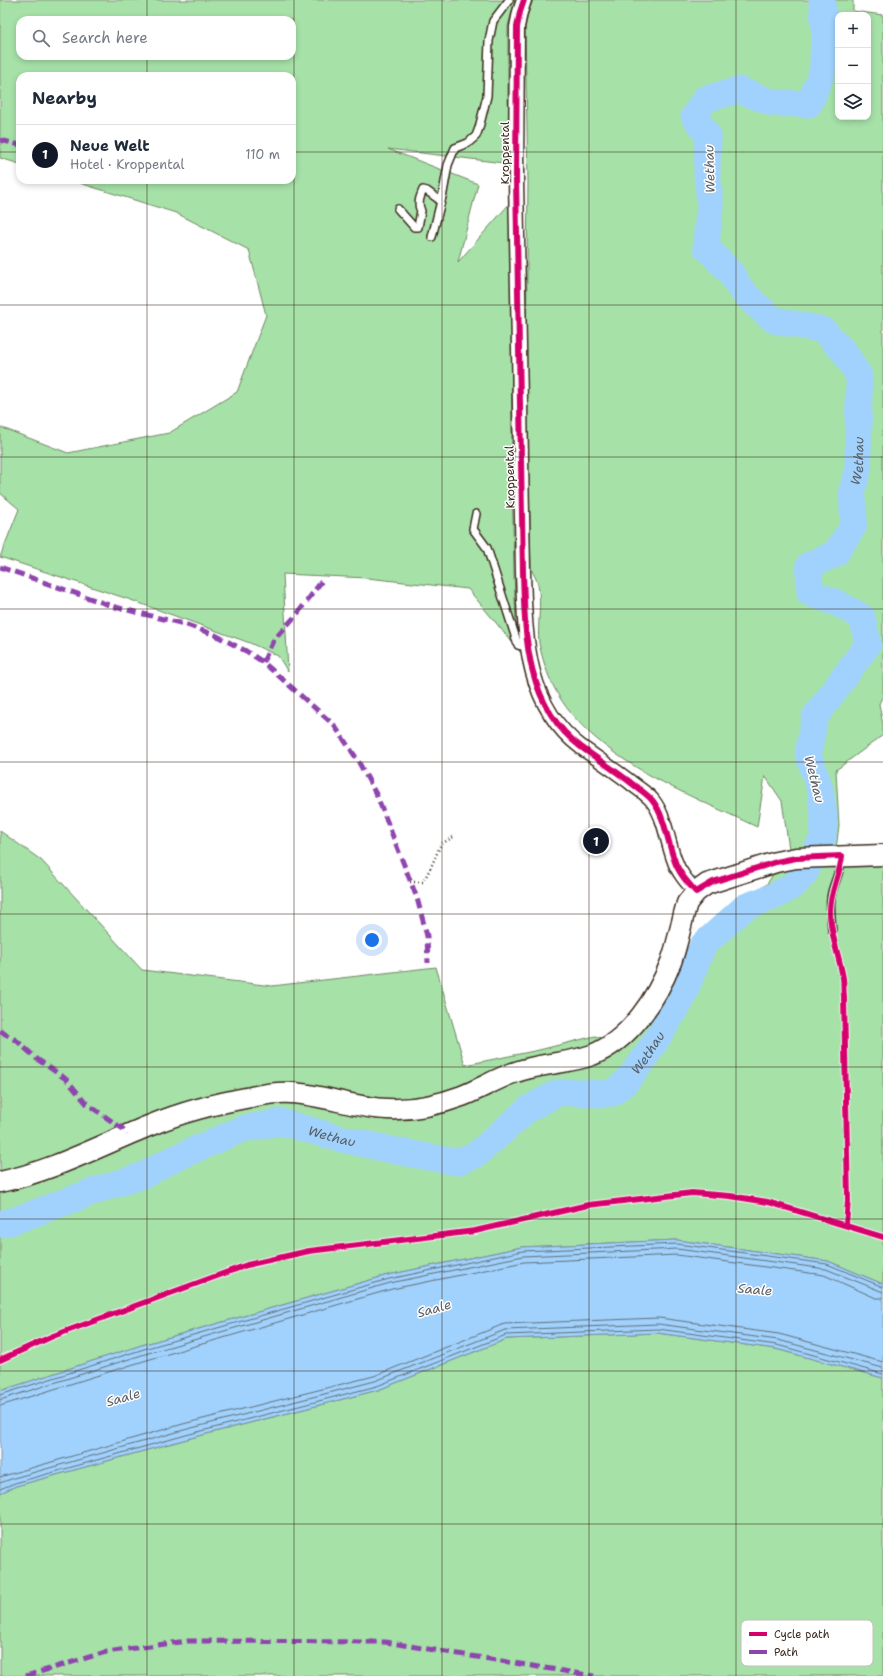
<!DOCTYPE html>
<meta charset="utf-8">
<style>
body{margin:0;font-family:"Shantell Sans",sans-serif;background:#f2f2f3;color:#1f2937}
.controls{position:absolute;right:12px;top:12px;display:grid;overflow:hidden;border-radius:8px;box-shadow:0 2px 6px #0003}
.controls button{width:36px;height:36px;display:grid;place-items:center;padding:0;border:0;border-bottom:1px solid #e0e1e3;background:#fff;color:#1f2937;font:20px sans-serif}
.you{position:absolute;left:372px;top:940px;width:14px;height:14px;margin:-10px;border:3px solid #fff;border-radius:50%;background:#1a73e8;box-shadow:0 0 0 6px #1a73e833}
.badge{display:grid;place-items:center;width:26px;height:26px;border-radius:50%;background:#111827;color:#fff;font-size:13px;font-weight:700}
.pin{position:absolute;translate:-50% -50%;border:2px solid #fff;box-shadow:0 1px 4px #0006}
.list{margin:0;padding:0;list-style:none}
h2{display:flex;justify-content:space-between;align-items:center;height:52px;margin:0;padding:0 16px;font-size:17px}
h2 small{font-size:13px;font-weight:400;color:#747a83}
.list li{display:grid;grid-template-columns:26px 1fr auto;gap:12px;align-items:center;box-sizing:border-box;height:60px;padding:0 16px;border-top:1px solid #e0e1e3}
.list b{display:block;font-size:15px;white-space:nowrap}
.list p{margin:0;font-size:13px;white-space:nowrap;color:#747a83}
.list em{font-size:13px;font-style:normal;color:#747a83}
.icon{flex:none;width:22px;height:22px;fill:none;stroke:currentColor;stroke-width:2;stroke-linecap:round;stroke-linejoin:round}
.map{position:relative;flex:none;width:883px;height:1676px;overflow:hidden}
.search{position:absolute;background:#fff;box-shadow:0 2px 6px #0003;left:16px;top:16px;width:280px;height:44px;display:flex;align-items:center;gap:10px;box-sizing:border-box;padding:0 14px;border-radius:12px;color:#747a83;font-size:15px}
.panel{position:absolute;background:#fff;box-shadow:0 2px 6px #0003;left:16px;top:72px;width:280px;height:112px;border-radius:12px}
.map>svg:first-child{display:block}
.green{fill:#a6e1a8;stroke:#708663;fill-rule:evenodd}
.water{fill:#a0d2fd;stroke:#788fa4}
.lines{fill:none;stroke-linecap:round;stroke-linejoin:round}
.shore{stroke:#636d77;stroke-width:1}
.river{stroke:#a0d2fd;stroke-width:27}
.lane-casing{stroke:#3b2a1e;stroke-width:10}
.street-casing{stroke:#3b2a1e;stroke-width:17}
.secondary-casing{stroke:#3b2a1e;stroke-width:23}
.path{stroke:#3b2a1e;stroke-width:2.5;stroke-dasharray:1 3;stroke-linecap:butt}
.lane{stroke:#fff;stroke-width:7}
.street{stroke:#fff;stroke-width:14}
.secondary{stroke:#fff;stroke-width:20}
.quiet{stroke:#8e44ad;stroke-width:5;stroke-dasharray:10 5;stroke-linecap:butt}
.cycleway-casing{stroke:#fff;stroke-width:8}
.cycleway{stroke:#d6006c;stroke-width:6}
.grid{fill:none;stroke:#3b2a1e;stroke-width:1;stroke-opacity:0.55}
.labels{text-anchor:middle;stroke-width:3;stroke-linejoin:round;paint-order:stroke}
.street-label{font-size:12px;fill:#3b2a1e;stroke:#fff}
.water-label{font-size:13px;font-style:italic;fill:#595c61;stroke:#fff}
.key{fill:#fff;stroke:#c4bfbc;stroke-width:1}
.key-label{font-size:11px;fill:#3b2a1e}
</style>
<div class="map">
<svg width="883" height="1676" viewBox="0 0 883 1676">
<rect width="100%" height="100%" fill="#fff"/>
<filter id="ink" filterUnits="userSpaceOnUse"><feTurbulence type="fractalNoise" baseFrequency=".025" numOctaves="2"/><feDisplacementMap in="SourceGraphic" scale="8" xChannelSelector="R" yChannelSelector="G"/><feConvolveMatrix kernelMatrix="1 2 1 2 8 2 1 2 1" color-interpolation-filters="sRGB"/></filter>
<g filter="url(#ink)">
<!-- green -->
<g class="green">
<path d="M0 0H515L508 26V102L520 165 388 149 478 184 458 262 511 202 512 479 514 573 516 624 519 648 525 658 468 589 367 578 283 574 288 672 278 656 250 643 128 599 0 557 19 509 0 493V427L68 453 169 433 237 392 266 315 249 250 176 213 70 180H292V76H20V164L0 158ZM20 20H292V56H20Z"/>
<path d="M533 0H853V11L883 15V695L879 704 883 725V735L836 770 839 825 834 866 883 864V1284L828 1261 677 1240 522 1247 388 1275 142 1345 0 1391V831L41 860 142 970 272 986 436 967 465 1065 539 1050 595 1036 621 1045 683 952 730 911 767 884 789 849 782 801 765 776 757 827C688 794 584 756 551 681 546 671 541 653 539 643 537 624 542 604 538 585 537 579 533 574 531 568L526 360 528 182 525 28 528 14ZM838 15H868V117H838Z"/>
<polygon points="657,1333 776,1349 883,1378 883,1676 0,1676 0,1493 16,1486 187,1439 378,1390 507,1339"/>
</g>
<!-- water -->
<polygon class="water" points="677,1240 828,1261 883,1284 883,1378 776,1349 657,1333 507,1339 378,1390 187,1439 16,1486 0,1493 0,1391 142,1345 388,1275 522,1247"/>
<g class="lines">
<!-- shore -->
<g class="shore">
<polyline points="0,1395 144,1349 389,1279 523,1251 677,1244 827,1264 883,1287"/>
<polyline points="0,1400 145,1354 390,1283 523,1256 677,1249 826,1269 883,1292"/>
<polyline points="0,1406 147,1360 392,1289 524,1262 677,1255 824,1275 876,1298 883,1298"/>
<polyline points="0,1477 183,1424 374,1376 504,1324 659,1318 779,1334 883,1362"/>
<polyline points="0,1483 14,1478 184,1430 375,1381 505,1330 658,1324 778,1340 883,1368"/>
<polyline points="0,1489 15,1483 186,1435 377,1386 506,1335 658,1329 777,1345 883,1374"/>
</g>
<!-- river -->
<path class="river" id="s1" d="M0 1224 13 1221 103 1188 144 1175 169 1161 242 1129 281 1122 338 1138 401 1152 457 1162 477 1154 528 1109 557 1093 575 1092 600 1094 612 1093 625 1083 644 1059 681 1001 703 945 745 907 775 896 794 885 804 874 823 838 824 816 820 789 808 753 815 717 868 644 862 617 837 603 810 593 809 565 835 554 854 525 852 491 858 471 859 376 845 353 823 330 774 320 754 303 739 287 731 273 706 247 710 204 707 175 708 135 694 116 705 99 739 90 774 103 809 104 822 73 825 35 822 0"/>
<!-- lane casing -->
<g class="lane-casing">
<g id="lane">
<path d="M398 209 414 227H418L421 211C417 204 420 197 423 190L427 191 441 201"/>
<polyline points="432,237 443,193 448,165 455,148 468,143 476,136 479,128 487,96 489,41 493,21 509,0"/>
<polyline points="476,514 473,529 487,548 518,645 527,647"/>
<path d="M832 930C831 917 829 904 832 892 835 881 840 871 842 859"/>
</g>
</g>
<!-- street casing -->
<g class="street-casing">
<path id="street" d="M524 0 520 12 517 27 516 179 523 572C525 635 525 705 581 747 598 759 614 770 630 782 637 788 646 793 652 800 665 816 667 840 674 859 678 872 687 882 696 892"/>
</g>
<!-- secondary casing -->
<g class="secondary-casing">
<path id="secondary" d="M0 1182C53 1171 101 1145 151 1125 182 1112 218 1103 251 1097 265 1094 278 1092 292 1093 324 1095 355 1108 387 1109 412 1110 438 1105 462 1096 480 1089 496 1079 513 1073 539 1063 567 1064 592 1055 630 1040 657 998 671 962 678 943 681 923 687 903L696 892 707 884 776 862 796 858 883 855"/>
</g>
<!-- path -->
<polyline class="path" points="410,882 423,882 431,867 441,844 455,836"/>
<!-- lane -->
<use href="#lane" class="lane"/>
<!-- street -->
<use href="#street" class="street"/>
<!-- secondary -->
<use href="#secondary" class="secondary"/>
<!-- quiet -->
<g class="quiet">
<polyline points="0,140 20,145"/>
<polyline points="0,567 115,607 184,624 215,635 246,651 263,662 334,725 357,759 377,796 390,829 417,898 427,936 428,963"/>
<polyline points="263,662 273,641 298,613 324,578"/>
<polyline points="0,1031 16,1040 37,1059 66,1079 87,1104 123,1129 126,1135"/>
<polyline points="26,1676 106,1652 187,1641 385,1642 594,1676"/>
</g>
<!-- cycleway casing -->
<g class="cycleway-casing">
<g id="cycleway">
<path d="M524 0 520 12 517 27 516 179 523 572C525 635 525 705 581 747 598 759 614 770 630 782 637 788 646 793 652 800 665 816 667 840 674 859 678 872 687 882 696 892L713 882 776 862 796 858 842 856C840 875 830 892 830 911 830 934 839 955 843 978 844 984 843 990 844 996L848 1201 846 1224"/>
<polyline points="0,1360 53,1336 247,1265 309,1251 475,1231 588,1205 692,1193 730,1196 768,1202 883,1237"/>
</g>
</g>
<!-- cycleway -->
<use href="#cycleway" class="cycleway"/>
</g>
</g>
<!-- grid -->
<path class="grid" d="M147 0V20M294 0V1676M442 0V1676M589 0V1676M736 0V1676M147 56V76M0 152H20M292 152H883M147 180V1676M0 305H883M0 457H883M0 609H883M0 762H883M0 914H883M0 1067H883M0 1219H883M0 1371H883M0 1524H883"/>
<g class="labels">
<!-- street labels -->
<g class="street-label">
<text transform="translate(505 153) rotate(-90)" y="4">Kroppental</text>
<text transform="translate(510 477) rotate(-91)" y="4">Kroppental</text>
</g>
<!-- water labels -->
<g class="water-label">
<text transform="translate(709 169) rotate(-92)" y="5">Wethau</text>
<text dy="5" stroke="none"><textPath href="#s1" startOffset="1456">Wethau</textPath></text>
<text transform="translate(815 779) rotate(76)" y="5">Wethau</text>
<text dy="5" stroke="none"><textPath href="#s1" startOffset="713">Wethau</textPath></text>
<text dy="5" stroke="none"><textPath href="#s1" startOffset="353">Wethau</textPath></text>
<text transform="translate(755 1289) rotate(5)" y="5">Saale</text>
<text transform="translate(434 1308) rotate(-16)" y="5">Saale</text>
<text transform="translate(123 1397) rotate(-16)" y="5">Saale</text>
</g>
</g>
<!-- legend -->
<rect x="741" y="1620" width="132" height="46" rx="6" class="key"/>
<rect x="749" y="1632" width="18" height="4" fill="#d6006c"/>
<rect x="749" y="1650" width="18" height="4" fill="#8e44ad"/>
<g class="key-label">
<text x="774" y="1638">Cycle path</text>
<text x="774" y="1656">Path</text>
</g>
</svg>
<div class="controls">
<button>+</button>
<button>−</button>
<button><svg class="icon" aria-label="layers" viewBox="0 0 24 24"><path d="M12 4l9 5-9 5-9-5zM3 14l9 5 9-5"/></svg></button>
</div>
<div class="you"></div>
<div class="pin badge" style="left:596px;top:841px">1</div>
<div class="search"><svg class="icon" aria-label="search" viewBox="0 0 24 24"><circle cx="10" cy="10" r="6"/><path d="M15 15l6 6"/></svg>Search here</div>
<section class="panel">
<h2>Nearby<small></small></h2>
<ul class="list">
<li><span class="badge">1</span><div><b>Neue Welt</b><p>Hotel · Kroppental</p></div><em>110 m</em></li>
</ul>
</section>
</div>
